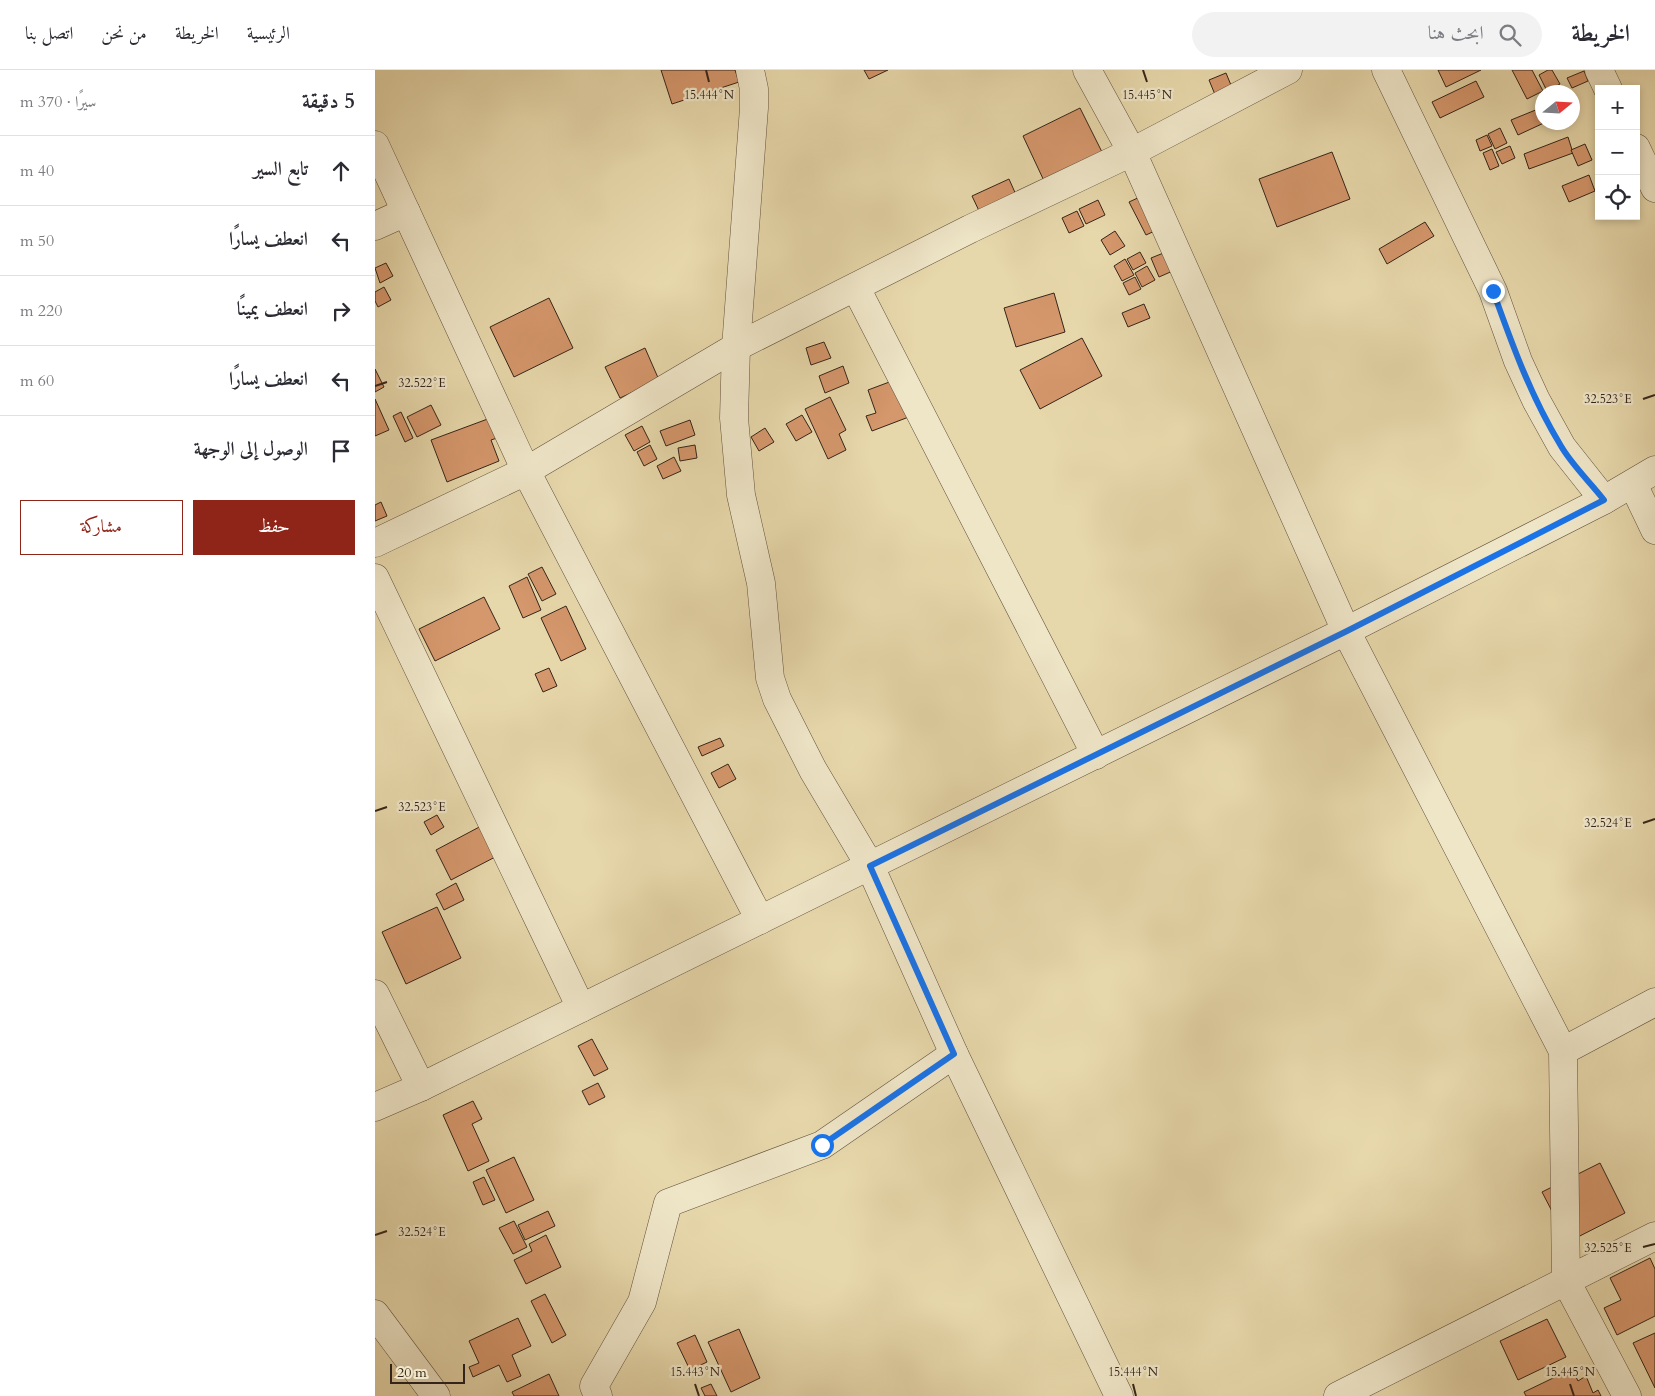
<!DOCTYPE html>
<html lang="ar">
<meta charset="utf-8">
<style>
body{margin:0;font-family:Cardo,Amiri,serif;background:#f2f2f3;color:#2b2b33;direction:rtl}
.controls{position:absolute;right:15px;top:15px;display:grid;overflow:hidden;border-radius:0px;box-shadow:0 2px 8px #0003}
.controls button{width:45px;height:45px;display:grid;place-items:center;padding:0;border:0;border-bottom:1px solid #e1e1e2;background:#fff;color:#2b2b33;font:25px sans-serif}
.compass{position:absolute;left:1160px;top:15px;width:45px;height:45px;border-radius:50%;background:#fff;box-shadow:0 2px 8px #0003;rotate:72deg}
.scale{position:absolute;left:15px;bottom:12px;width:75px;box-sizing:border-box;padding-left:5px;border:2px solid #352419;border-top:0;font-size:14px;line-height:18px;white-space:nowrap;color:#352419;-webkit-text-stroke:4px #efe6c8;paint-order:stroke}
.stop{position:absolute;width:15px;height:15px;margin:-11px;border:4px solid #1a73e8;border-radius:50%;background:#fff}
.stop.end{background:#1a73e8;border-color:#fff;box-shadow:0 1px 5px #0008}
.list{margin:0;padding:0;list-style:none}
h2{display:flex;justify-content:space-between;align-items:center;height:65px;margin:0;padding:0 20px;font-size:21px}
h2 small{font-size:16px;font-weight:400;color:#7c7c81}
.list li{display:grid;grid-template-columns:32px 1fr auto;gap:15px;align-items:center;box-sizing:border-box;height:70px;padding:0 20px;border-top:1px solid #e1e1e2}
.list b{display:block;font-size:19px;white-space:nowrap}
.list em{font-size:16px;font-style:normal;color:#7c7c81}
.actions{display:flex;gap:10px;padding:15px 20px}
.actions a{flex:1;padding:11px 0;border:1px solid #8f2418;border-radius:0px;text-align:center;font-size:18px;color:#8f2418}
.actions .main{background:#8f2418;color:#fff}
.icon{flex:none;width:28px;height:28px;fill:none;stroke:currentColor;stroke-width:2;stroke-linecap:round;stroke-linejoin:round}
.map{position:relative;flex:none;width:1280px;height:1326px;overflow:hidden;direction:ltr}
header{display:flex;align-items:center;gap:30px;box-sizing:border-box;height:70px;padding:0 25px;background:#fff;border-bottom:1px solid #e1e1e2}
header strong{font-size:24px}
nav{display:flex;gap:28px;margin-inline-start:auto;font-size:18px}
.search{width:350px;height:45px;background:#f2f2f3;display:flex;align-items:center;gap:12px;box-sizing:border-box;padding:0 18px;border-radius:28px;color:#7c7c81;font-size:19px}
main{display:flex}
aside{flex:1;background:#fff}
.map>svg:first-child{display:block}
.building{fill:#d5976c;stroke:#352419}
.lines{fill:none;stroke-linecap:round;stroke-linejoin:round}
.minor-casing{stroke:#62513e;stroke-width:29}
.minor{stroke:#efe6c8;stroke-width:28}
.route{stroke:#1a73e8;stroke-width:6}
.ticks{fill:none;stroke:#352419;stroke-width:2}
.ticks-label{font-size:12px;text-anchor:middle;fill:#352419;stroke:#efe6c8;stroke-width:4.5;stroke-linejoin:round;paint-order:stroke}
</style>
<header>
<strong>الخريطة</strong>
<div class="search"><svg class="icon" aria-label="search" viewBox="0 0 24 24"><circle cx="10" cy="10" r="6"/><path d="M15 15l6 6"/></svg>ابحث هنا</div>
<nav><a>الرئيسية</a><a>الخريطة</a><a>من نحن</a><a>اتصل بنا</a></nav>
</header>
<main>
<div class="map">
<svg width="1280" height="1326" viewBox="0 0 1280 1326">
<rect width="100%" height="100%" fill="#e7d8ab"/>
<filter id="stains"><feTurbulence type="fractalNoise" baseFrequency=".004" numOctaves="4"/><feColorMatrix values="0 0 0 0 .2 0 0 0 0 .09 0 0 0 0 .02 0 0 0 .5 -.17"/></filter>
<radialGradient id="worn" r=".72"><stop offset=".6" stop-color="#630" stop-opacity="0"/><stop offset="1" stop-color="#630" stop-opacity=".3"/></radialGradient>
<!-- building -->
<g class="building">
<polygon points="286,0 360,0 364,12 297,34"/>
<polygon points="489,0 513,0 494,9"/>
<polygon points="1063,0 1106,0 1071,17"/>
<polygon points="1137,0 1157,0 1168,21 1152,29"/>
<polygon points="1173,0 1177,0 1185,14 1172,21 1164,5"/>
<polygon points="1209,1 1213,11 1197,18 1192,8"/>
<polygon points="851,3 858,20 841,27 834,10"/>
<polygon points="1101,11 1109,27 1065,48 1057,32"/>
<polygon points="1168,37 1168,52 1171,52 1143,65 1136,50"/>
<polygon points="705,38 728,84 670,113 648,66"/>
<polygon points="1125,58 1132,73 1120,79 1113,64"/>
<polygon points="1112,65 1117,76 1105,81 1101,70"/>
<polygon points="1193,67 1198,83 1154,99 1149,84"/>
<polygon points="1210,74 1217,90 1203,96 1196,80"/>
<polygon points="1135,76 1140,88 1127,94 1121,82"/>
<polygon points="1117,79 1124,96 1115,100 1108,83"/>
<polygon points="957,82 975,129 902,157 884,109"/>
<polygon points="1214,105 1220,121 1194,132 1187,116"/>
<polygon points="634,109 642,127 606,145 597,126"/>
<polygon points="767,126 784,159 771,165 754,132"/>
<polygon points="723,130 730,145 711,154 704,139"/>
<polygon points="702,141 709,156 694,163 687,148"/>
<polygon points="1050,152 1059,166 1012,194 1004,179"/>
<polygon points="740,161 750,176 735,185 726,170"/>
<polygon points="765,182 771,193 758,200 752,189"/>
<polygon points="791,182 800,200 784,207 776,188"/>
<polygon points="750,189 759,205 747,211 739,196"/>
<polygon points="11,193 18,206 5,213 0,198"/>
<polygon points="772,196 780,210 767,217 760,203"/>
<polygon points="760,207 766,219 754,225 748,213"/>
<polygon points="9,217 16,230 3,237 0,231 0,222"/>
<polygon points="679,223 690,262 641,277 629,238"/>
<polygon points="174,228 198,278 139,307 115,257"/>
<polygon points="769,234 775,248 753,257 747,243"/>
<polygon points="707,268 727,306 665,339 645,300"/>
<polygon points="449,272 456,288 436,295 431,278"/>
<polygon points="270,278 284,310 245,328 230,297"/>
<polygon points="468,296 474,313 450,323 444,306"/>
<polygon points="0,299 9,317 0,322"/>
<polygon points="525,308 539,345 497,361 491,346 501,343 493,320"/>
<polygon points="455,327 471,360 464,364 471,380 453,389 430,339"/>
<polygon points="0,329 14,360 0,366"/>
<polygon points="56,335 66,355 42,367 32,347"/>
<polygon points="26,342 38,368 30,372 18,346"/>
<polygon points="427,345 437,362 421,371 411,354"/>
<polygon points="118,347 125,367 116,370 124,391 72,412 56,370"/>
<polygon points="315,350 320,365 291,376 285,361"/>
<polygon points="267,356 275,372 259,381 250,365"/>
<polygon points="390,358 399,372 384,381 376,367"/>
<polygon points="275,375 282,389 269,396 262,382"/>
<polygon points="320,375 322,388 305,391 303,378"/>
<polygon points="299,387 306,401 288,409 282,396"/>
<polygon points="6,432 12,446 0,451 0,435"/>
<polygon points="167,497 181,524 167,531 153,504"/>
<polygon points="152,507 166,540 148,548 134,516"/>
<polygon points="109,527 125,559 60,591 44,559"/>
<polygon points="191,536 211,579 186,591 166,548"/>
<polygon points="174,598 182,616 168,622 160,604"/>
<polygon points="345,668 349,676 327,686 323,677"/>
<polygon points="353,694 361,709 344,718 336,703"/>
<polygon points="62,745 69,757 56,765 49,752"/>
<polygon points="108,755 124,785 76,810 61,780"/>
<polygon points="81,813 89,830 69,840 61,824"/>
<polygon points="62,837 86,888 31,914 7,862"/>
<polygon points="217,969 233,999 219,1006 203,976"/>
<polygon points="223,1013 230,1027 214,1035 207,1021"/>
<polygon points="98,1031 107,1049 97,1054 114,1091 93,1101 68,1045"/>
<polygon points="139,1087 159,1130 131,1143 111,1100"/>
<polygon points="1225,1093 1250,1143 1193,1172 1167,1122"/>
<polygon points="109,1107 120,1130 108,1135 98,1112"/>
<polygon points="173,1141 180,1156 150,1170 143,1155"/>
<polygon points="139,1151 152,1177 138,1184 124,1158"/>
<polygon points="171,1165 186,1197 151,1214 139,1190 157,1181 154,1174"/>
<polygon points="1275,1188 1280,1199 1280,1246 1242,1265 1229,1238 1246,1230 1235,1208"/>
<polygon points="170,1224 191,1265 177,1273 156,1231"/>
<polygon points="143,1248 156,1276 137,1285 146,1306 132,1312 124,1295 98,1307 94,1297 104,1293 94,1271"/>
<polygon points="1172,1249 1191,1287 1143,1310 1125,1271"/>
<polygon points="364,1259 385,1308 356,1322 333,1272"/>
<polygon points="1280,1263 1280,1318 1258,1273"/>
<polygon points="320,1265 332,1292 315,1300 302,1273"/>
<polygon points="1197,1299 1203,1311 1211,1306 1218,1323 1223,1320 1226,1326 1151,1326 1149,1322"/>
<polygon points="174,1304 184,1326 139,1326 137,1322"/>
<polygon points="336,1314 342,1326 330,1326 326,1318"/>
</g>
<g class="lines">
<!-- minor casing -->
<g class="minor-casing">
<g id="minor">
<polyline points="375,0 379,19 379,38 361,277 359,348 366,425 386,513 395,608 402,629 438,700 495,796 579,984 744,1326"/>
<polyline points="712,0 757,82 971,561 1188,981 1191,1211 1252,1326"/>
<polyline points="1011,0 1118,221 1143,291 1161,330 1187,377 1229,430"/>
<polyline points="1224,0 1233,19"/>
<polyline points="0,75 151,401 385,850"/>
<polyline points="1261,78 1280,118"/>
<polyline points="0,156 31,142"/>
<polyline points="481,218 721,685"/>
<polyline points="1258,414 1280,460"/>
<polyline points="0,473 151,401 361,277 595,159 757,82 913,0"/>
<polyline points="0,508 206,938"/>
<polyline points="0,924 46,1017"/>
<polyline points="1188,981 1280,932"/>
<polyline points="0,1037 46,1017 971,561 1229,430 1280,400"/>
<polyline points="0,1244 61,1326"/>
<polyline points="223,1326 219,1316 267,1232 293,1133 447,1075 579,984"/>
<polyline points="963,1326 1280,1166"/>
</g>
</g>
<!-- minor -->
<use href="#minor" class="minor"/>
</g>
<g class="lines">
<!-- route -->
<path class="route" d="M447 1075 579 984 495 796 972 561 1229 430C1215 412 1197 395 1186 376 1156 327 1137 274 1118 221"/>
</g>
<!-- ticks -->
<path class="ticks" d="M331 0 334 12M768 0 772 12M0 316 12 312M1268 329 1280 325M0 741 12 737M1268 753 1280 749M0 1165 12 1161M1268 1177 1280 1174M320 1314 324 1326M758 1314 761 1326M1195 1314 1199 1326"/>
<g class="ticks-label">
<text x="334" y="29">15.444°N</text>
<text x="772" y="29">15.445°N</text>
<text x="47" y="317">32.522°E</text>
<text x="1233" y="333">32.523°E</text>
<text x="47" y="741">32.523°E</text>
<text x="1233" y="757">32.524°E</text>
<text x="47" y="1166">32.524°E</text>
<text x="1233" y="1182">32.525°E</text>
<text x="320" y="1306">15.443°N</text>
<text x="758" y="1306">15.444°N</text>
<text x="1195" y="1306">15.445°N</text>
</g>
<rect width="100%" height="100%" filter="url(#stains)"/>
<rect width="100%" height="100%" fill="url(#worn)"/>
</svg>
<div class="controls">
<button>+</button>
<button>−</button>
<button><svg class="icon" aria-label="locate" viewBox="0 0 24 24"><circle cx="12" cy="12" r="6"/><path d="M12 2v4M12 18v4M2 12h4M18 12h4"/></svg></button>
</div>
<svg class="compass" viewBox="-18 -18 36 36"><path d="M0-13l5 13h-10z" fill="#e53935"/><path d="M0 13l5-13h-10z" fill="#7c7c81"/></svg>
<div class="scale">20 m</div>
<div class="stop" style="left:447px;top:1075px"></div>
<div class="stop end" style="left:1118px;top:221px"></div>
</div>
<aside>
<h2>5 دقيقة<small>سيرًا · 370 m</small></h2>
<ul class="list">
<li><svg class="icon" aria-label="ahead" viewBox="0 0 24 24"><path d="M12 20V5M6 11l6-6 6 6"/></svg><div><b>تابع السير</b></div><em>40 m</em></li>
<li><svg class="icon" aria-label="left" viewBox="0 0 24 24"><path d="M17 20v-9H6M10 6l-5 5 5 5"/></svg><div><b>انعطف يسارًا</b></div><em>50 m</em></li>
<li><svg class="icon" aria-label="right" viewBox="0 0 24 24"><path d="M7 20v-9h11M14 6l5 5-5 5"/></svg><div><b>انعطف يمينًا</b></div><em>220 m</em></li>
<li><svg class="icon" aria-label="left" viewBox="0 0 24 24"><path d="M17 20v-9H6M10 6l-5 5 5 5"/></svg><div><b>انعطف يسارًا</b></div><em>60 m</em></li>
<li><svg class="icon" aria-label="arrive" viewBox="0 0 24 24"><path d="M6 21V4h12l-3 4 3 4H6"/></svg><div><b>الوصول إلى الوجهة</b></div></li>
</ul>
<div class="actions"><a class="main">حفظ</a><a>مشاركة</a></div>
</aside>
</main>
